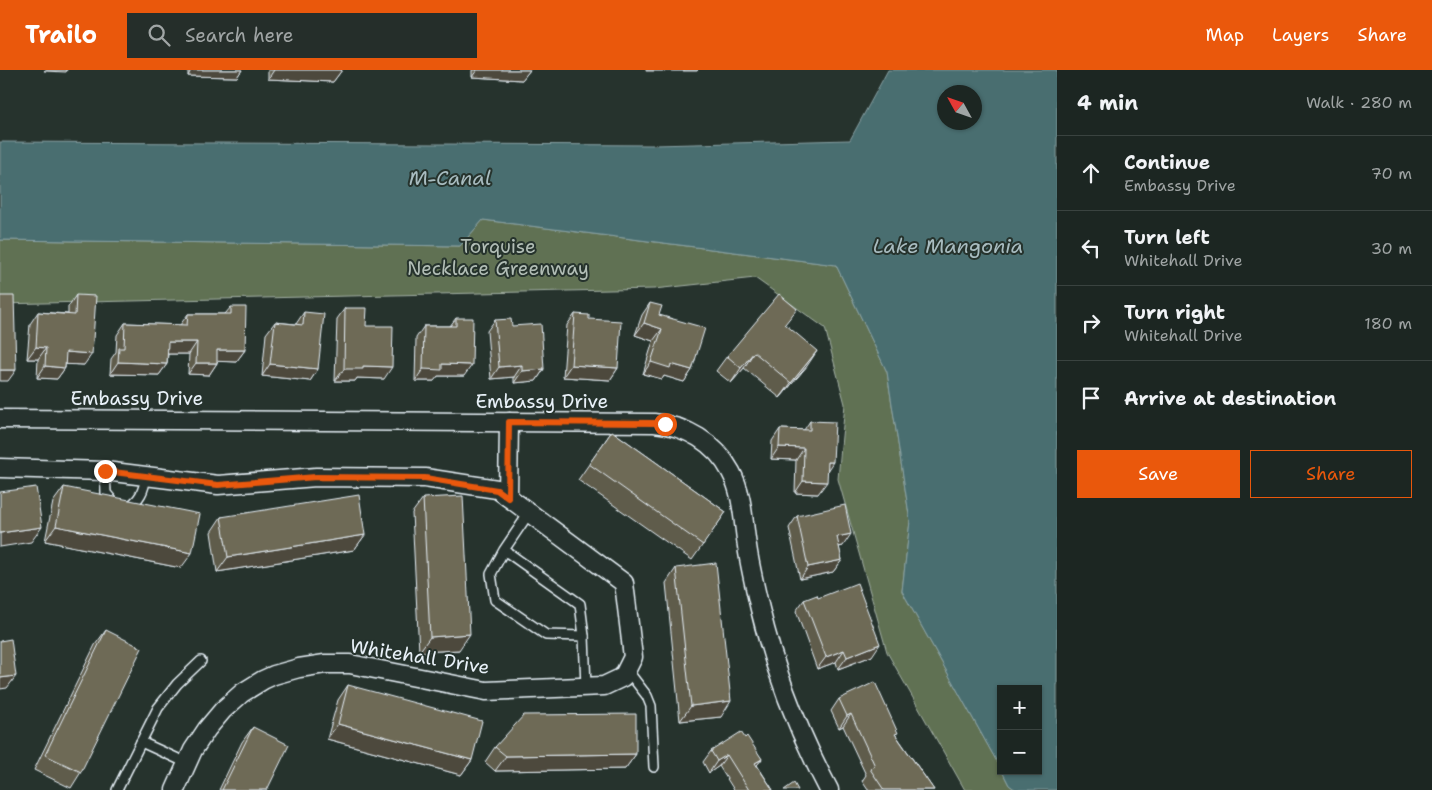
<!DOCTYPE html>
<meta charset="utf-8">
<style>
body{margin:0;font-family:"Shantell Sans",sans-serif;background:#252e2a;color:#f1f3f6}
.controls{position:absolute;right:15px;bottom:15px;display:grid;overflow:hidden;border-radius:0px;box-shadow:0 1px 4px #0004}
.controls button{width:45px;height:45px;display:grid;place-items:center;padding:0;border:0;border-bottom:1px solid #3a4340;background:#1c2622;color:#f1f3f6;font:25px sans-serif}
.compass{position:absolute;left:937px;top:15px;width:45px;height:45px;border-radius:50%;background:#1c2622;box-shadow:0 1px 4px #0004;rotate:310deg}
.stop{position:absolute;width:15px;height:15px;margin:-11px;border:4px solid #ea580c;border-radius:50%;background:#fff}
.stop.end{background:#ea580c;border-color:#fff;box-shadow:0 1px 5px #0008}
.list{margin:0;padding:0;list-style:none}
h2{display:flex;justify-content:space-between;align-items:center;height:65px;margin:0;padding:0 20px;font-size:21px}
h2 small{font-size:16px;font-weight:400;color:#a0a5a5}
.list li{display:grid;grid-template-columns:32px 1fr auto;gap:15px;align-items:center;box-sizing:border-box;height:75px;padding:0 20px;border-top:1px solid #3a4340}
.list b{display:block;font-size:19px;white-space:nowrap}
.list p{margin:0;font-size:16px;white-space:nowrap;color:#a0a5a5}
.list em{font-size:16px;font-style:normal;color:#a0a5a5}
.actions{display:flex;gap:10px;padding:15px 20px}
.actions a{flex:1;padding:11px 0;border:1px solid #ea580c;border-radius:0px;text-align:center;font-size:18px;color:#ea580c}
.actions .main{background:#ea580c;color:#fff}
.icon{flex:none;width:28px;height:28px;fill:none;stroke:currentColor;stroke-width:2;stroke-linecap:round;stroke-linejoin:round}
.map{position:relative;flex:none;width:1057px;height:720px;overflow:hidden}
header{display:flex;align-items:center;gap:30px;box-sizing:border-box;height:70px;padding:0 25px;background:#ea580c;color:#fff}
header strong{font-size:24px}
nav{display:flex;gap:28px;margin-inline-start:auto;font-size:18px}
.search{width:350px;height:45px;background:#252e2a;display:flex;align-items:center;gap:12px;box-sizing:border-box;padding:0 18px;border-radius:0px;color:#a0a5a5;font-size:19px}
main{display:flex}
aside{flex:1;background:#1c2622}
.map>svg:first-child{display:block}
.green{fill:#607153;stroke:#a4b1a6}
.water{fill:#4a6e6f;stroke:#89a2a6;fill-rule:evenodd}
.lines{fill:none;stroke-linecap:round;stroke-linejoin:round}
.service-casing{stroke:#e8f1f8;stroke-width:12}
.minor-casing{stroke:#e8f1f8;stroke-width:21}
.service{stroke:#26332d;stroke-width:9}
.minor{stroke:#26332d;stroke-width:18}
.wall{fill:#5f5b4b;stroke:#e8f1f8}
.shaded-wall{fill:#4d4a3d;stroke:#e8f1f8}
.building{fill:#6e6a57;stroke:#e8f1f8}
.route{stroke:#ea580c;stroke-width:6}
.labels{text-anchor:middle;stroke-width:4;stroke-linejoin:round;paint-order:stroke}
.park-label{font-size:19px;fill:#b2beb6;stroke:#26332d}
.street-label{font-size:19px;fill:#e8f1f8;stroke:#26332d}
.water-label{font-size:20px;font-style:italic;fill:#a9bdc1;stroke:#26332d}
</style>
<header>
<strong>Trailo</strong>
<div class="search"><svg class="icon" aria-label="search" viewBox="0 0 24 24"><circle cx="10" cy="10" r="6"/><path d="M15 15l6 6"/></svg>Search here</div>
<nav><a>Map</a><a>Layers</a><a>Share</a></nav>
</header>
<main>
<div class="map">
<svg width="1057" height="720" viewBox="0 0 1057 720">
<rect width="100%" height="100%" fill="#26332d"/>
<filter id="ink" filterUnits="userSpaceOnUse"><feTurbulence type="fractalNoise" baseFrequency=".02" numOctaves="2"/><feDisplacementMap in="SourceGraphic" scale="10" xChannelSelector="R" yChannelSelector="G"/><feConvolveMatrix kernelMatrix="1 2 1 2 8 2 1 2 1" color-interpolation-filters="sRGB"/></filter>
<g filter="url(#ink)">
<!-- green -->
<polygon class="green" points="483,150 836,195 887,302 910,451 902,521 1001,699 1001,701 1002,701 1009,715 1016,720 965,720 887,582 838,409 845,334 825,258 755,208 654,219 0,234 0,170 460,176"/>
<!-- water -->
<path class="water" d="M888 0H1057V720H1016L1009 715 1002 701H1038V619H1001V699L902 521 910 451 887 302 836 195 483 150 460 176 0 170V72L655 75 850 70ZM944 22H974V52H944Z"/>
<g class="lines">
<!-- service casing -->
<g class="service-casing">
<g id="service">
<polyline points="105,401 106,423 116,435"/>
<path d="M126 438C140 431 144 420 146 406"/>
<polyline points="504,480 580,534 584,566 546,565 495,530 491,504 504,480 529,443"/>
<polyline points="584,566 586,617"/>
<polyline points="627,600 647,626 651,636 654,697"/>
<polyline points="141,672 187,693"/>
<polyline points="117,720 158,638 177,614 201,591"/>
</g>
</g>
<!-- minor casing -->
<g class="minor-casing">
<g id="minor">
<path d="M0 349 654 353C686 356 715 372 731 402 743 424 743 451 747 476 750 497 755 518 760 539 775 602 799 663 829 720"/>
<polyline points="0,398 105,401 218,415 316,407 425,408 497,419 508,427"/>
<polyline points="175,720 193,680 207,659 223,640 242,623 263,610 274,605 299,598 325,594 350,594 486,621 604,616 623,607 633,587 624,513 508,427 509,352"/>
</g>
</g>
<!-- service -->
<use href="#service" class="service"/>
<!-- minor -->
<use href="#minor" class="minor"/>
</g>
<!-- wall -->
<g class="wall">
<polygon points="188,0 242,0 237,7 188,6"/>
<polygon points="268,0 342,0 333,12 268,9"/>
<polygon points="472,0 530,0 522,10 472,7"/>
<polygon points="76,225 84,295 65,294 65,298 57,309 37,308 38,289 27,289 30,254 38,242 68,244 68,237"/>
<polygon points="650,233 659,245 692,300 684,312 664,306 662,309 643,304 653,271 635,265 642,245"/>
<polygon points="231,237 245,280 236,292 217,291 217,293 209,305 188,304 189,284 168,284 167,294 159,305 110,304 111,289 116,282 117,265 125,253 180,255 188,244 225,244"/>
<polygon points="345,238 366,256 384,309 357,308 355,311 335,311 337,249"/>
<polygon points="304,242 318,299 310,311 262,306 266,264 275,252 296,254"/>
<polygon points="575,244 589,249 618,298 610,310 563,307 567,255"/>
<polygon points="456,248 464,306 438,306 434,311 415,311 416,268 424,256 450,256"/>
<polygon points="495,250 512,256 544,299 536,311 514,313 514,307 491,309 487,261"/>
<polygon points="786,255 807,296 780,328 744,298 731,313 716,301 727,286"/>
<polygon points="810,351 827,401 818,424 795,423 796,390 771,389 772,371 780,359 804,360"/>
<polygon points="612,361 726,442 692,490 578,410"/>
<polygon points="64,417 181,498 45,471 53,432"/>
<polygon points="423,428 459,580 419,582 412,443"/>
<polygon points="797,446 843,476 839,477 842,490 833,502 800,509 789,458"/>
<polygon points="221,447 365,465 354,480 217,502 211,462"/>
<polygon points="676,498 721,647 680,651 666,513"/>
<polygon points="818,528 872,586 838,599 836,592 817,599 796,541 804,530"/>
<polygon points="106,560 81,702 71,718 34,700 95,575"/>
<polygon points="348,615 472,690 461,705 327,669 338,630"/>
<polygon points="839,629 896,665 934,720 868,720 862,711 866,705 843,656 839,658 831,641"/>
<polygon points="253,657 267,720 219,720 242,672"/>
<polygon points="745,668 762,689 757,695 773,720 734,720 719,696 709,703 703,692 711,681"/>
<polygon points="495,677 636,684 625,699 495,701 485,692"/>
</g>
<!-- shaded-wall -->
<g class="shaded-wall">
<polygon points="45,0 67,0 66,2 44,1"/>
<polygon points="191,0 242,0 237,7 188,6"/>
<polygon points="274,0 342,0 333,12 268,9"/>
<polygon points="477,0 530,0 522,10 472,7"/>
<polygon points="646,0 698,0 697,1 646,1"/>
<polygon points="644,253 662,259 653,271 635,265"/>
<polygon points="168,272 197,272 189,284 160,284"/>
<polygon points="36,277 46,278 38,289 27,289"/>
<polygon points="217,280 245,280 236,292 209,291"/>
<polygon points="817,281 807,296 780,328 791,313"/>
<polygon points="66,282 92,284 84,295 58,294"/>
<polygon points="754,282 744,298 731,313 741,298"/>
<polygon points="118,292 167,294 159,305 110,304"/>
<polygon points="651,292 671,294 692,300 684,312 664,306 662,309 643,304"/>
<polygon points="196,293 217,293 209,305 188,304"/>
<polygon points="270,294 318,299 310,311 262,306"/>
<polygon points="442,294 472,295 464,306 438,306 434,311 415,311 423,299"/>
<polygon points="522,295 514,307 491,309 499,297"/>
<polygon points="571,295 618,298 610,310 563,307"/>
<polygon points="45,296 65,298 57,309 37,308"/>
<polygon points="363,296 392,297 384,309 357,308 355,311 335,311 344,299"/>
<polygon points="544,299 536,311 514,313 522,301"/>
<polygon points="0,300 16,300 8,311 0,311"/>
<polygon points="779,377 804,378 796,390 771,389"/>
<polygon points="828,392 833,392 825,404"/>
<polygon points="803,411 827,412 818,424 795,423"/>
<polygon points="56,456 192,483 181,498 45,471"/>
<polygon points="42,457 31,472 0,477 0,463"/>
<polygon points="851,464 843,476 829,479 837,467"/>
<polygon points="365,465 354,480 217,502 228,487"/>
<polygon points="842,490 833,502 800,509 808,497"/>
<polygon points="470,564 459,580 419,582 430,567"/>
<polygon points="880,574 872,586 838,599 847,587"/>
<polygon points="844,580 836,592 817,599 826,587"/>
<polygon points="16,606 7,618 0,619 0,608"/>
<polygon points="731,631 721,647 680,651 691,636"/>
<polygon points="851,644 843,656 839,658 847,646"/>
<polygon points="338,654 472,690 461,705 327,669"/>
<polygon points="636,684 625,699 495,701 506,686"/>
<polygon points="727,685 719,696 709,703 717,691"/>
<polygon points="762,689 753,700 755,693"/>
</g>
<!-- building -->
<g class="building">
<polygon points="779,224 797,239 785,254 817,281 791,313 754,282 741,298 727,286"/>
<polygon points="76,225 96,226 92,284 66,282 65,298 45,296 46,278 36,277 38,242 75,245"/>
<polygon points="0,226 14,226 16,300 0,300"/>
<polygon points="650,233 662,236 659,245 705,258 692,300 671,294 670,298 651,292 662,259 644,253"/>
<polygon points="231,237 246,237 245,280 217,280 217,293 196,293 197,272 168,272 167,294 118,292 119,278 124,278 125,253 187,255 188,244 231,244"/>
<polygon points="345,238 367,238 366,256 393,256 392,297 363,296 363,299 344,299"/>
<polygon points="304,242 324,244 318,299 270,294 275,252 303,255"/>
<polygon points="575,244 589,245 589,249 621,251 618,298 571,295"/>
<polygon points="456,248 473,248 472,295 442,294 442,300 423,299 424,256 456,256"/>
<polygon points="511,249 512,256 541,254 544,299 522,301 522,295 499,297 495,250"/>
<polygon points="810,351 835,352 833,392 828,392 827,412 803,411 804,378 779,377 780,359 810,360"/>
<polygon points="612,361 726,442 703,475 589,394"/>
<polygon points="36,417 42,457 0,463 0,422"/>
<polygon points="64,417 200,444 192,483 56,456"/>
<polygon points="359,425 365,465 228,487 221,447"/>
<polygon points="463,426 470,564 430,567 423,428"/>
<polygon points="845,435 851,464 837,467 842,490 808,497 797,446"/>
<polygon points="716,493 731,631 691,636 676,498"/>
<polygon points="857,513 880,574 847,587 844,580 826,587 804,530 817,525 818,528"/>
<polygon points="106,560 142,578 81,702 45,685"/>
<polygon points="11,569 16,606 0,608 0,571"/>
<polygon points="875,612 898,663 895,664 934,720 884,720 870,699 875,696 851,644 847,646 839,629"/>
<polygon points="348,615 482,651 472,690 338,654"/>
<polygon points="636,644 636,684 506,686 495,677 524,645"/>
<polygon points="253,657 289,675 267,720 222,720"/>
<polygon points="741,662 745,668 747,666 762,689 755,693 773,720 749,720 727,685 717,691 711,681"/>
<polygon points="794,713 798,720 784,720"/>
</g>
</g>
<g class="lines" filter="url(#ink)">
<!-- route -->
<polyline class="route" points="105,401 218,415 316,407 425,408 497,420 508,428 509,352 654,353 665,354"/>
</g>
<g class="labels">
<!-- park labels -->
<g class="park-label">
<text x="498" y="183">Torquise<tspan x="498" dy="22">Necklace Greenway</tspan></text>
</g>
<!-- street labels -->
<g class="street-label">
<text x="137" y="335">Embassy Drive</text>
<text x="542" y="338">Embassy Drive</text>
<text transform="translate(420 586) rotate(9)" y="7">Whitehall Drive</text>
</g>
<!-- water labels -->
<g class="water-label">
<text x="450" y="115">M-Canal</text>
<text x="948" y="183">Lake Mangonia</text>
</g>
</g>
</svg>
<div class="controls">
<button>+</button>
<button>−</button>
</div>
<svg class="compass" viewBox="-18 -18 36 36"><path d="M0-13l5 13h-10z" fill="#e53935"/><path d="M0 13l5-13h-10z" fill="#a0a5a5"/></svg>
<div class="stop" style="left:665px;top:354px"></div>
<div class="stop end" style="left:105px;top:401px"></div>
</div>
<aside>
<h2>4 min<small>Walk · 280 m</small></h2>
<ul class="list">
<li><svg class="icon" aria-label="ahead" viewBox="0 0 24 24"><path d="M12 20V5M6 11l6-6 6 6"/></svg><div><b>Continue</b><p>Embassy Drive</p></div><em>70 m</em></li>
<li><svg class="icon" aria-label="left" viewBox="0 0 24 24"><path d="M17 20v-9H6M10 6l-5 5 5 5"/></svg><div><b>Turn left</b><p>Whitehall Drive</p></div><em>30 m</em></li>
<li><svg class="icon" aria-label="right" viewBox="0 0 24 24"><path d="M7 20v-9h11M14 6l5 5-5 5"/></svg><div><b>Turn right</b><p>Whitehall Drive</p></div><em>180 m</em></li>
<li><svg class="icon" aria-label="arrive" viewBox="0 0 24 24"><path d="M6 21V4h12l-3 4 3 4H6"/></svg><div><b>Arrive at destination</b></div></li>
</ul>
<div class="actions"><a class="main">Save</a><a>Share</a></div>
</aside>
</main>
